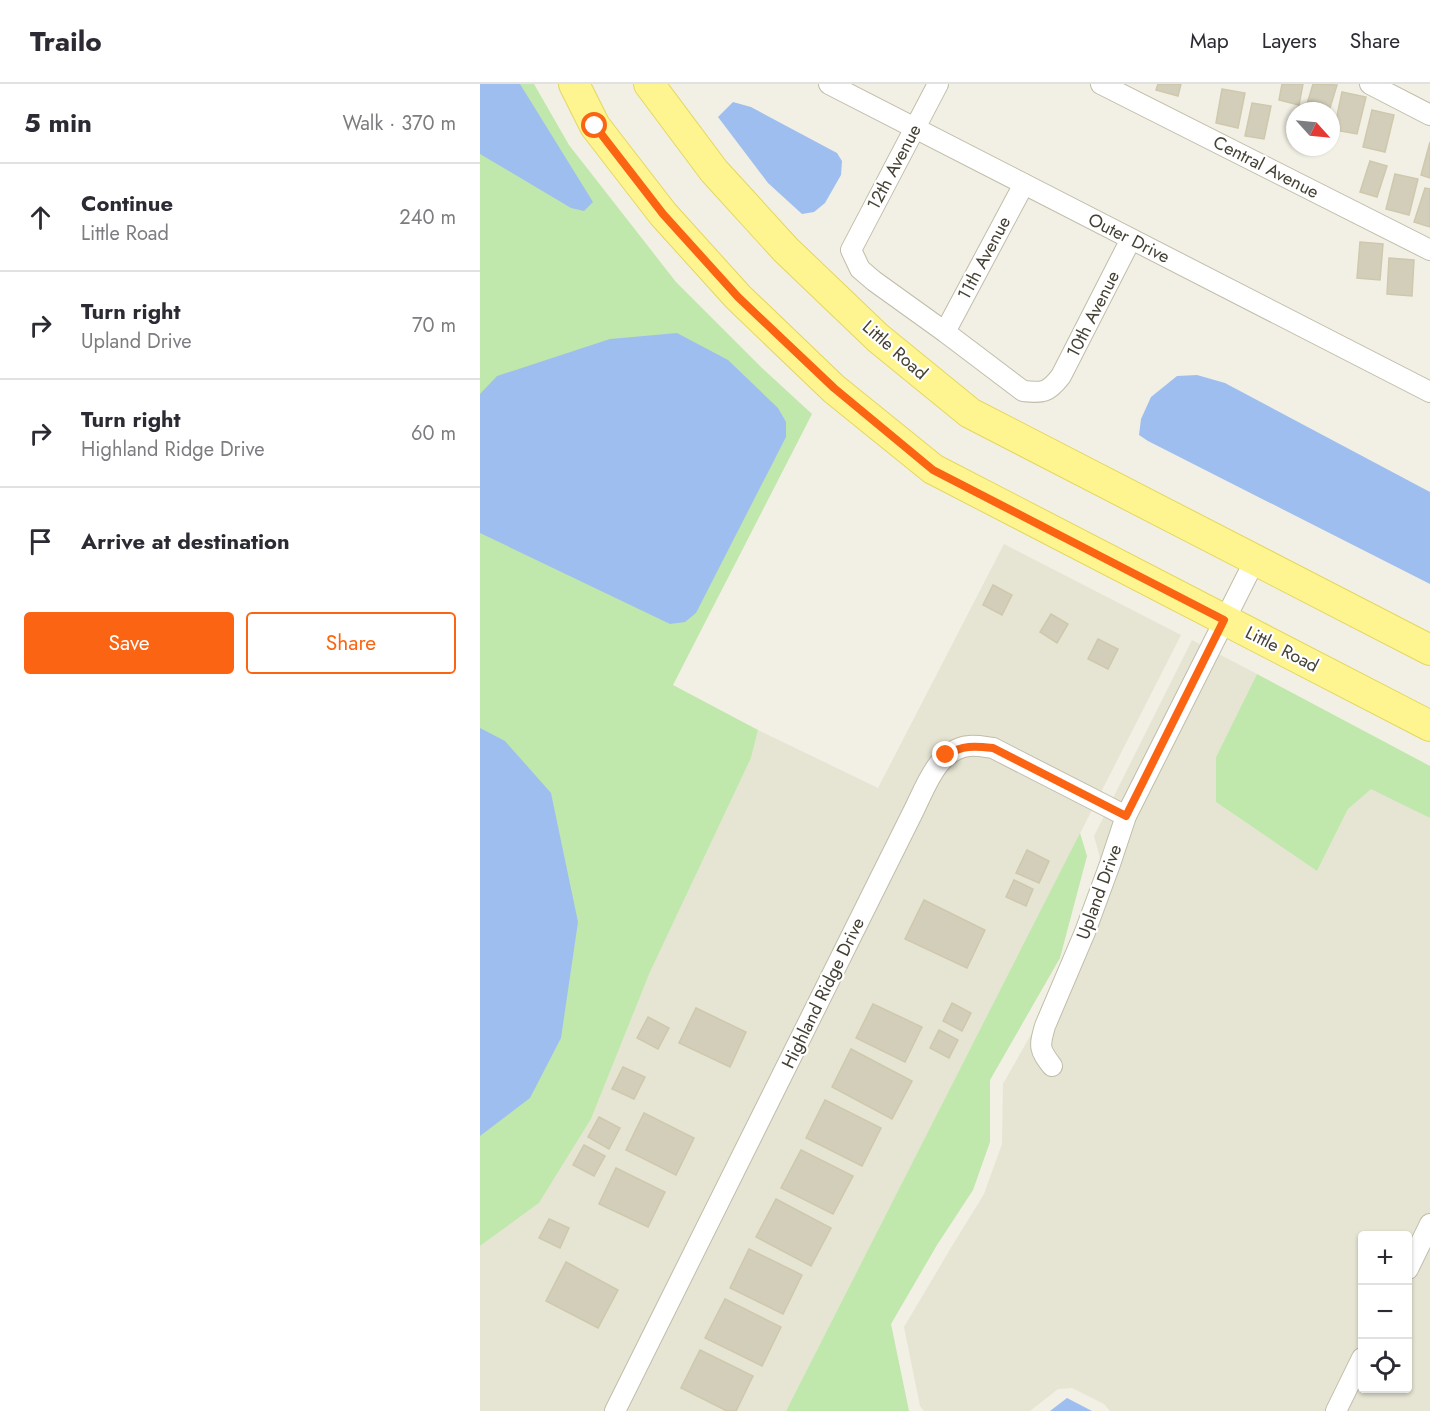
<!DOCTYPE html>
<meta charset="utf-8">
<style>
body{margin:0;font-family:Jost,sans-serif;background:#f7f7f7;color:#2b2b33}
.controls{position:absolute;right:18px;bottom:18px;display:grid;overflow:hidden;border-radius:6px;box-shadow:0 2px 4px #0004}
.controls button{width:54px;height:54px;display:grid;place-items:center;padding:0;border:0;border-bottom:2px solid #e1e1e2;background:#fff;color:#2b2b33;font:30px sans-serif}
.compass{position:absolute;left:806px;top:18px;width:54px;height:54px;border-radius:50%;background:#fff;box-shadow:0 2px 4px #0004;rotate:117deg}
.stop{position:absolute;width:18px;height:18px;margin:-14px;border:4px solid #fa6412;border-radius:50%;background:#fff}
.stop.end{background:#fa6412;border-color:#fff;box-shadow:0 2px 6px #0008}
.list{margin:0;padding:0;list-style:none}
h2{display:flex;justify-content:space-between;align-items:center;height:78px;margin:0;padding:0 24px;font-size:26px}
h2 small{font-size:20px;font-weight:400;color:#7c7c81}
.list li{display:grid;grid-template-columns:39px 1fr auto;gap:18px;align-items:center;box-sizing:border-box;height:108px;padding:0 24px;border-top:2px solid #e1e1e2}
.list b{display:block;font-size:22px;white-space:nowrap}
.list p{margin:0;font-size:20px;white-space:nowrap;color:#7c7c81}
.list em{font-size:20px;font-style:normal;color:#7c7c81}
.actions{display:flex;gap:12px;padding:18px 24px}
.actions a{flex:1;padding:14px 0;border:2px solid #fa6412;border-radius:6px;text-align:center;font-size:21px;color:#fa6412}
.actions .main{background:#fa6412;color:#fff}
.icon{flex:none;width:33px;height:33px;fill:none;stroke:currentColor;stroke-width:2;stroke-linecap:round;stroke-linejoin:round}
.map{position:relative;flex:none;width:950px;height:1327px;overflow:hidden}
header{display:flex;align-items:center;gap:36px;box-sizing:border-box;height:84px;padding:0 30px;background:#fff;border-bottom:2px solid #e1e1e2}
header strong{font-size:28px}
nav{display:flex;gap:33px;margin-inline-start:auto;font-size:21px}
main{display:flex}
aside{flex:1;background:#fff}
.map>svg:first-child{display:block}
.residential{fill:#e6e4d2;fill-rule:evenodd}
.green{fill:#c0e7ac}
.water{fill:#9fbef0}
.building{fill:#d3ceb9;stroke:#cec8ac;stroke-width:1.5}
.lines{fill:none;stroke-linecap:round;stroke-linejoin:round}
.street-casing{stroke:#c0bda9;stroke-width:22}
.primary-casing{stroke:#e3d760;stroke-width:32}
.street{stroke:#fff;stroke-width:20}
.primary{stroke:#fef590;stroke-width:30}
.route{stroke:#fa6412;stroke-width:8}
.labels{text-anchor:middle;stroke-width:4.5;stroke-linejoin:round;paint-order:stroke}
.street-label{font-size:18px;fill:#444134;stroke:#fff}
</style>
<header>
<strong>Trailo</strong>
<nav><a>Map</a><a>Layers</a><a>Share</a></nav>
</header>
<main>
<aside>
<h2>5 min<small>Walk · 370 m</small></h2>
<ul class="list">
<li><svg class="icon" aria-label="ahead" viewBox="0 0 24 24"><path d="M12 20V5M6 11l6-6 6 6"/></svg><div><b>Continue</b><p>Little Road</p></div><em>240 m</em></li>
<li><svg class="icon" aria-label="right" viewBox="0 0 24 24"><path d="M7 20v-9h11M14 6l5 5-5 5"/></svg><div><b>Turn right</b><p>Upland Drive</p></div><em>70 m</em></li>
<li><svg class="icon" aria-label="right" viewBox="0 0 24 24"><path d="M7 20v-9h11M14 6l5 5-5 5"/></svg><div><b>Turn right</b><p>Highland Ridge Drive</p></div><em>60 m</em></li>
<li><svg class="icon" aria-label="arrive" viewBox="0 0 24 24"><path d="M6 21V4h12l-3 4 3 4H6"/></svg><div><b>Arrive at destination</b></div></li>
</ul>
<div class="actions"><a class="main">Save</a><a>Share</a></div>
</aside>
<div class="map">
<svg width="950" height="1327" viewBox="0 0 950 1327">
<rect width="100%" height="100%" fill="#f2f0e4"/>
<!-- residential -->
<g class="residential">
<polygon points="524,460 701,551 306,1327 0,1327 0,1162 59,1119 111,1035 170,888 271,674 278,646 398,704"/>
<path d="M712 556 777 590 736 673V718L837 787 868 725 891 704 950 734V1327H630L624 1320 592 1304 578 1305 550 1327H444L440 1322 424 1243 469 1167 504 1110 522 1060 523 1000 592 878 620 776 619 770 614 752ZM882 1152H928V1304H882Z"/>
</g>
<!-- green -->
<g class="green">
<polygon points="0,0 54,0 89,61 196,198 281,283 332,330 193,601 278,646 271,674 170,888 111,1035 59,1119 0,1162"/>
<polygon points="777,590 950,682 950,734 891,705 868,725 837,787 736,718 736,673"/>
<polygon points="600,749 607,772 580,874 510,996 510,1058 493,1106 457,1161 411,1240 429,1327 306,1327"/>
</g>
<!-- water -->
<g class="water">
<polygon points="0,0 40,0 113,118 104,127 91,124 0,70"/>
<polygon points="253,18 271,23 357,69 362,77 361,91 345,119 334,128 322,130 288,99 238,33"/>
<polygon points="197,249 248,276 298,324 306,338 306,353 216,529 205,538 190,540 0,449 0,310 17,292 130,255"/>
<polygon points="717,291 745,299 950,408 950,500 668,357 659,351 661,335 671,313 697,292"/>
<polygon points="0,644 25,657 71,709 98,838 81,954 50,1014 0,1052"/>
<polygon points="587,1314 612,1327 570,1327"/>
</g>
<!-- building -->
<g class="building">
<polygon points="678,0 701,0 698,12 676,6"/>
<polygon points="802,0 823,0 819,21 799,16"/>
<polygon points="833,0 857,1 849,27 825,27"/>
<polygon points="742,5 765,9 758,44 736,39"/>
<polygon points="862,8 886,13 877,50 854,46"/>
<polygon points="772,19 791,22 784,55 765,52"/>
<polygon points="892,26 914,31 905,68 883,63"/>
<polygon points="950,58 950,94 941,91"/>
<polygon points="890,77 907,82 897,113 880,108"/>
<polygon points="915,90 938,95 929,131 906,125"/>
<polygon points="945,104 950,105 950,143 934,138"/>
<polygon points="880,158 903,160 900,196 877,194"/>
<polygon points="909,174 934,176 932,212 907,210"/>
<polygon points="513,501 532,511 522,531 503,521"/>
<polygon points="571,530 588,540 577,559 560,548"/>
<polygon points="618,555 638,565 628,585 608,575"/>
<polygon points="547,766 569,777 559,799 536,789"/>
<polygon points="534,796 553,805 546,822 526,813"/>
<polygon points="444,816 505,846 487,884 425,855"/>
<polygon points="472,919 491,929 482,947 463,937"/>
<polygon points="393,920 442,943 425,978 376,954"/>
<polygon points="216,924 266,948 250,983 199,959"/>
<polygon points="168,933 189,944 178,965 157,954"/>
<polygon points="459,946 478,956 469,974 450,964"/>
<polygon points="371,965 432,997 412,1035 352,1003"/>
<polygon points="143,983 165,993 154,1015 132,1005"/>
<polygon points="345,1016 401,1044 382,1082 326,1054"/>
<polygon points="164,1029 214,1054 196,1091 146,1066"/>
<polygon points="119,1033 140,1044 129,1065 108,1053"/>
<polygon points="104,1061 125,1072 114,1092 93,1081"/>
<polygon points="321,1066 373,1092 353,1130 301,1104"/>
<polygon points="136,1084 185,1108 168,1143 119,1120"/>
<polygon points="296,1115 351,1144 331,1182 276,1153"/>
<polygon points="69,1135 89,1144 80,1164 59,1154"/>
<polygon points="269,1165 322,1191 303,1230 250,1204"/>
<polygon points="86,1178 138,1206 118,1244 66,1217"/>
<polygon points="245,1215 301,1243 282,1282 225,1254"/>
<polygon points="220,1266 273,1292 256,1327 247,1327 201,1304"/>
</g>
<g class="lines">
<!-- street casing -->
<g class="street-casing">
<g id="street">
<polyline points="349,0 950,308"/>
<path d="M458 0 371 166 380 185 394 197 465 248 543 307C563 309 568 309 581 292L651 155"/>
<polyline points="621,0 950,166"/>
<polyline points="890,0 950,31"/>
<polyline points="465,248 544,100"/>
<path d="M572 982C559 965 559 963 565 942L605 848 630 780 646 732 775 476"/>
<polyline points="928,1185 950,1140"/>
<path d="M135 1327 434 726C446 702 458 665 489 662 497 661 505 663 513 664L646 732"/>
<polyline points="856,1327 882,1274"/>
</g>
</g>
<!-- primary casing -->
<g class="primary-casing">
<g id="primary">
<polyline points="94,0 115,42 183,130 258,213 354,305 453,385 950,642"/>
<polyline points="169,0 234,87 306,166 398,254 490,329 950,566"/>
</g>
</g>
<!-- street -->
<use href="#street" class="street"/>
<!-- primary -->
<use href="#primary" class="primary"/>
</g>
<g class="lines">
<!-- route -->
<path class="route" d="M115 42 183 130 258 213 354 304 453 386 744 536 646 732 513 664C494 662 483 661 466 671"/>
</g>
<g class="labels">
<!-- street labels -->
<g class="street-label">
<text transform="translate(414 83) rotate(-62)" y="6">12th Avenue</text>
<text transform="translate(786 83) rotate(27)" y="6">Central Avenue</text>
<text transform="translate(649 154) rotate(27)" y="6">Outer Drive</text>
<text transform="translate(504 174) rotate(-62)" y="6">11th Avenue</text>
<text transform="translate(613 230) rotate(-63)" y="6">10th Avenue</text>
<text transform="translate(415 266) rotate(41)" y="6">Little Road</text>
<text transform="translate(802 565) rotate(27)" y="6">Little Road</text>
<text transform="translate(619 808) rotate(-70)" y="6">Upland Drive</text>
<text transform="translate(343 909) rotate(-64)" y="6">Highland Ridge Drive</text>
</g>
</g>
</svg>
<div class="controls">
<button>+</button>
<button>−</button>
<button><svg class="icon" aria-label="locate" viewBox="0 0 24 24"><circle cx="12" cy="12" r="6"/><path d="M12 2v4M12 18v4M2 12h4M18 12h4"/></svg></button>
</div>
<svg class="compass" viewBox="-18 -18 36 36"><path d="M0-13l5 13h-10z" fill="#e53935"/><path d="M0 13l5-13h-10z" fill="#7c7c81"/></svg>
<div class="stop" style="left:115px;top:42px"></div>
<div class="stop end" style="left:466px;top:671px"></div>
</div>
</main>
